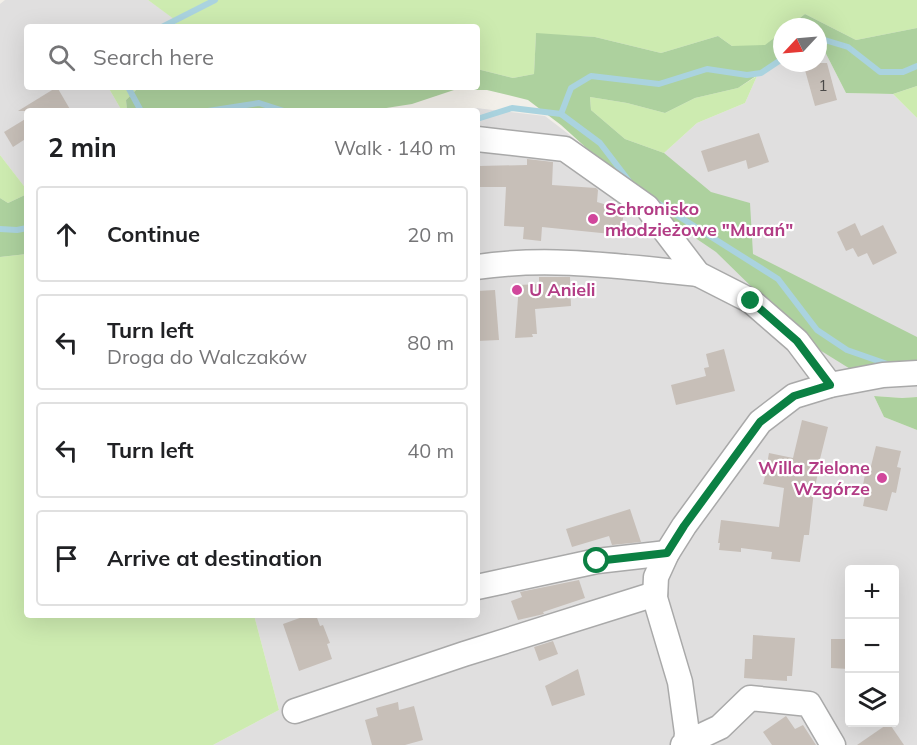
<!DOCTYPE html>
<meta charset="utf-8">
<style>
body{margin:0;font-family:Mulish,sans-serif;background:#f2f2f2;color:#202124}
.controls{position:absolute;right:18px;bottom:18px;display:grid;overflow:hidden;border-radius:6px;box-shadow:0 6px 24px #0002}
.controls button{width:54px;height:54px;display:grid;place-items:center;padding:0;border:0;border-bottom:2px solid #e0e0e0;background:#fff;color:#202124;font:30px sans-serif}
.compass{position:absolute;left:773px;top:18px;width:54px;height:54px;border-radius:50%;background:#fff;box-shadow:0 6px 24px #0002;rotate:244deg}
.stop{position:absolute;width:18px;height:18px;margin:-14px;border:4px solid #0b8043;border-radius:50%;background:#fff}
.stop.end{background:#0b8043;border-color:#fff;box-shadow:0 2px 6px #0008}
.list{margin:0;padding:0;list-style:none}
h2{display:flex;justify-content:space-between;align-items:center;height:78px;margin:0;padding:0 24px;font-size:26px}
h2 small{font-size:20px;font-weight:400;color:#757577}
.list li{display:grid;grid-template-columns:39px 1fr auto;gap:18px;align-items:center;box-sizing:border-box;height:96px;margin:0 12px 12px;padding:0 12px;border:2px solid #e0e0e0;border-radius:6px}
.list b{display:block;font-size:22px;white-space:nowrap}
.list p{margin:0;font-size:20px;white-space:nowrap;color:#757577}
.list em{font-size:20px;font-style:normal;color:#757577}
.icon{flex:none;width:33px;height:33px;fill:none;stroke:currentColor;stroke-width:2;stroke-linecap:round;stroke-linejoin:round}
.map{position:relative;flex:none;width:917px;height:745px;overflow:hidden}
.search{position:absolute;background:#fff;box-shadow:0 6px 24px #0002;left:24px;top:24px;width:456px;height:66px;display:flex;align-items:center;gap:15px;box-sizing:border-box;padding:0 21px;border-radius:6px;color:#757577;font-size:22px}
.panel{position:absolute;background:#fff;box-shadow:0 6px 24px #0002;left:24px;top:108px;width:456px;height:510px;border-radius:6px}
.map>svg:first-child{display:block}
.residential{fill:#e0dfdf;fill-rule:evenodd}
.grass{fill:#cdebb0}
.forest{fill:#add19e}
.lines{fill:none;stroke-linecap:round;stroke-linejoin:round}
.stream{stroke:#aad3df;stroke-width:6}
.building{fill:#c7bfb8}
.minor-casing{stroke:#a9a9a9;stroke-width:27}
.minor{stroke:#fff;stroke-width:24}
.route{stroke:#0b8043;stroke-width:8}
.hotel-dot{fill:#d1479c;stroke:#fff;stroke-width:2}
.labels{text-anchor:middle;stroke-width:4.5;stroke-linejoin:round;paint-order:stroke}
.number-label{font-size:15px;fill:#4b4948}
.hotel-label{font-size:18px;font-weight:bold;fill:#b23c85;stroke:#fff;text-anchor:start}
</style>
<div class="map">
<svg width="917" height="745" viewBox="0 0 917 745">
<rect width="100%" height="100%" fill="#f2efe9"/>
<!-- residential -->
<g class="residential">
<polygon points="5,0 148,0 179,22 168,27 27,27 27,87 108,87 122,111 27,111 27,190 0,155 0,4"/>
<path d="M820 42 846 93 893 94 917 118V397L902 398 874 396 884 417 917 430V745H213L279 710 254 615H477V111H454L476 108 545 116 644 192 664 153 697 123 745 103 757 76 780 60 782 59V63H818V43ZM850 570H894V722H850Z"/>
</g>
<!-- grass -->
<g class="grass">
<polygon points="148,0 917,0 917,28 856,40 805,14 788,27 782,27 782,32 765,46 732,46 718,36 661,53 595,37 536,34 534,74 513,78 477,69 477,27 168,27 178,22"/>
<polygon points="757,76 745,103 697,123 664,153 625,139 591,110 590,97 627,103 665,113 695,98 738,88"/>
<polygon points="917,86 917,118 893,94"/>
<polygon points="108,87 139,87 126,100 127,111 122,111"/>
<polygon points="0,155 27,190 27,194 8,203 0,198"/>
<polygon points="27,254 27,615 254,615 279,710 213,745 0,745 0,257"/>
</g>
<!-- forest -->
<g class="forest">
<polygon points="805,14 856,40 917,28 917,86 893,94 846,93 820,42 818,43 818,27 788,27"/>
<polygon points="782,32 782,59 738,88 695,98 665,113 627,103 590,97 591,110 625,139 664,153 711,192 750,203 753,254 917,337 917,367 860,375 810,344 716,252 657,212 561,125 528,100 487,90 454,90 412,104 367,111 127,111 126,100 139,87 477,87 477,69 513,78 534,74 536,33 595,37 661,53 718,36 732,46 765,45"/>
<polygon points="27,194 27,254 0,257 0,198 8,203"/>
<polygon points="874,396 902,398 917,397 917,430 884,417"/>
</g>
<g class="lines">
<!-- stream -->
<g class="stream">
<polyline points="162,27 215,0"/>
<polyline points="818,38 848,47 880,72 903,72 917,66"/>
<polyline points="128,87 141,111"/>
<polyline points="208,111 259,103 284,111"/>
<polyline points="561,114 571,88 591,76 659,84 707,69 747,75 761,73 782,59"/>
<polyline points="477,119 512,108 561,114 600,143 629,181"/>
<polyline points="656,202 778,279 817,330 847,350 890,365"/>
<polyline points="0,229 17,230 27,228"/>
</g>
</g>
<!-- building -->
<g class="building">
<polygon points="803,63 827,63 837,100 815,106"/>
<polygon points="57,87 71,111 18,111"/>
<polygon points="27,118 27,138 13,147 4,132"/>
<polygon points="759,133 769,162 748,169 746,160 708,172 701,151"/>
<polygon points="527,159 553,162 552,185 596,188 598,190 597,202 624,210 621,235 542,227 541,241 523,239 524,227 504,226 506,187 479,187 479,166 527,165"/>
<polygon points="855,223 861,236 883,225 897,253 873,265 867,253 858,257 853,248 846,251 837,232"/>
<polygon points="539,277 570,277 571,306 535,309 537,334 532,334 533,337 515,338 519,285 539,284"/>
<polygon points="495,290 499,340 477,341 477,291"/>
<polygon points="724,349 735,391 676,405 671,385 706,376 704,368 709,367 706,354"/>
<polygon points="802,420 828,427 819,463 820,464 814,491 809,535 804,535 800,562 771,559 772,552 741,548 741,552 719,550 720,543 718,543 721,520 779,527 784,488 763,484 764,481 769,453 793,458"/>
<polygon points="876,446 901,451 897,467 901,468 896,493 892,492 887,511 863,506 867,486 863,485 866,469 870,470"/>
<polygon points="630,509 641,542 612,545 609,536 572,547 566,529"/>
<polygon points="579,580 585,598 543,612 544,614 518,620 511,601 522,597 520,592"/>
<polygon points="308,615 316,615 320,626 323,625 330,643 327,644 332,659 299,671 283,624"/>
<polygon points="753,635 795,638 792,676 787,676 787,681 744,678 745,659 752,659"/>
<polygon points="831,639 849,639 849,669 831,668"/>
<polygon points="553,641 558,654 539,661 534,647"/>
<polygon points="578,669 585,695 552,706 545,686"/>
<polygon points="398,702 399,710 414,706 423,740 405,745 372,745 365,720 378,716 376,708"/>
<polygon points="786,716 795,729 803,725 816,745 772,745 763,732"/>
<polygon points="889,723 904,745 857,745"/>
</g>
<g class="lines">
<!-- minor casing -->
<g class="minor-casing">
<g id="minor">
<polyline points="477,139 565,149 647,207 698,274 751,301 797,341 830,385"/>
<path d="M477 267C550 256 624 267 698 274"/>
<polyline points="477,587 597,561 667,553"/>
<polyline points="295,711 464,654 655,594"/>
<polyline points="686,743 720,727 750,698 809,704 833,745"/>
<polyline points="683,745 686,743 687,733 680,682 655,598 656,577 667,553 684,526 760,422 794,396 830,385 883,375 917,373"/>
</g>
</g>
<!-- minor -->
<use href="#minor" class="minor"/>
</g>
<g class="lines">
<!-- route -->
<polyline class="route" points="597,561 667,553 684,526 760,422 794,396 830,385 797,341 751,301"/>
</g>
<!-- markers -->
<g class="hotel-dot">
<circle cx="593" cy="219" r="6"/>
<circle cx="517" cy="290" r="6"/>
<circle cx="882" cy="478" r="6"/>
</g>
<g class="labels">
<!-- number labels -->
<g class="number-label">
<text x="823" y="91">1</text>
</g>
<!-- hotel labels -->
<g class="hotel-label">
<text x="605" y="215">Schronisko<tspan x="605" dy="21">młodzieżowe "Murań"</tspan></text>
<text x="529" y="296">U Anieli</text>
<text x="870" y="474" text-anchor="end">Willa Zielone<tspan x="870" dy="21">Wzgórze</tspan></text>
</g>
</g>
</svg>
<div class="controls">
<button>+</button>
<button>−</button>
<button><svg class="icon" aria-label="layers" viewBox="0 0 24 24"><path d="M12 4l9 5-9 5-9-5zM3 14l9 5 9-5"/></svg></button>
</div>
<svg class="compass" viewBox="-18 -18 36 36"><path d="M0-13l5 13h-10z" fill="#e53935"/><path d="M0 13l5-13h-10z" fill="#757577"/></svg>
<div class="stop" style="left:597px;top:561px"></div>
<div class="stop end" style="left:751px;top:301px"></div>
<div class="search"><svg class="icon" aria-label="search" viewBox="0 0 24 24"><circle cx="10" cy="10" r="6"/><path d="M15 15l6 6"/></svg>Search here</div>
<section class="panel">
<h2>2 min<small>Walk · 140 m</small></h2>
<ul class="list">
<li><svg class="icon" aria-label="ahead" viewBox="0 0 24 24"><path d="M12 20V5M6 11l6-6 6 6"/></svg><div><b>Continue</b></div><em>20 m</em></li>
<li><svg class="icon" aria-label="left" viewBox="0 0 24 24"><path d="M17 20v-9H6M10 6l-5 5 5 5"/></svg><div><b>Turn left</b><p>Droga do Walczaków</p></div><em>80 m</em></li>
<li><svg class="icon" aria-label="left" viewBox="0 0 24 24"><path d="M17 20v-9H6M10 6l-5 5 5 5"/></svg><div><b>Turn left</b></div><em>40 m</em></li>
<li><svg class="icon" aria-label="arrive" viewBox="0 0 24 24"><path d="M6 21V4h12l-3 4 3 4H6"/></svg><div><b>Arrive at destination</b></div></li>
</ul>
</section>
</div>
